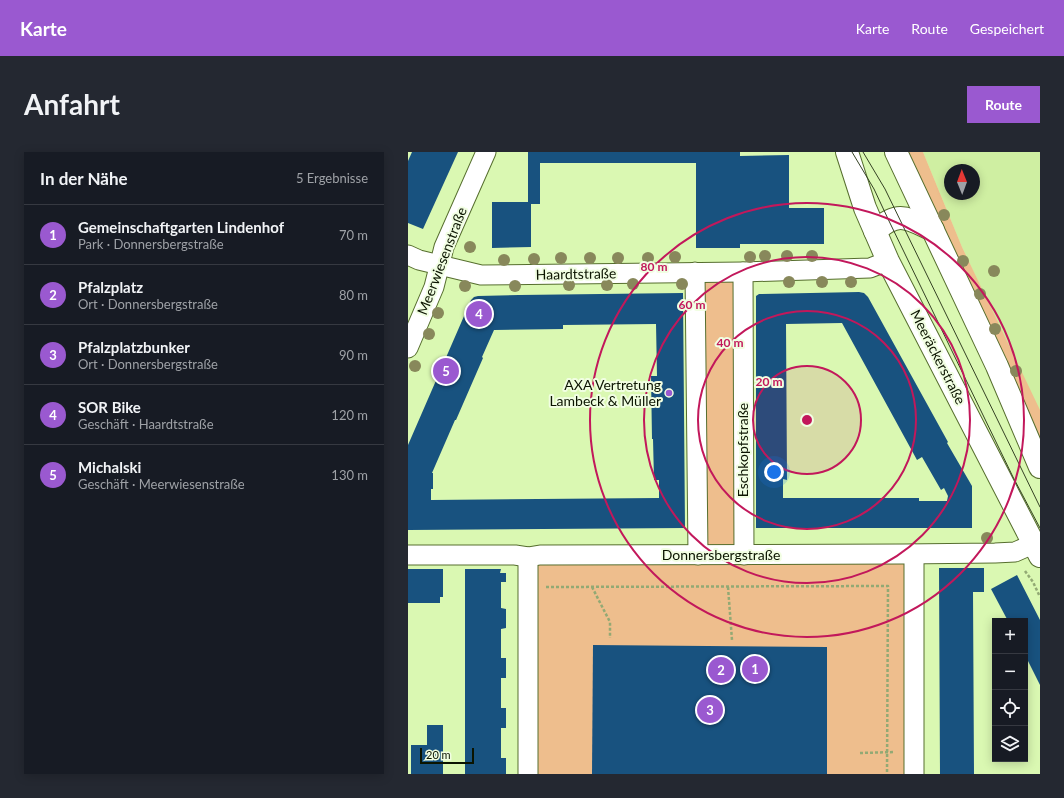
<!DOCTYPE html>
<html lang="de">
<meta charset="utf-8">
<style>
body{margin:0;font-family:Lato,sans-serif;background:#242831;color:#f1f3f6}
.controls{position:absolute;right:12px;bottom:12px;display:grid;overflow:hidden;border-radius:0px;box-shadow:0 2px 10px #0003}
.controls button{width:36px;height:36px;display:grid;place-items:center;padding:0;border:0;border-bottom:1px solid #363941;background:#171b24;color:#f1f3f6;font:20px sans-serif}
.compass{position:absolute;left:536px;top:12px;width:36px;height:36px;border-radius:50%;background:#171b24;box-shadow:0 2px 10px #0003;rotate:359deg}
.scale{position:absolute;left:12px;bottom:10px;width:54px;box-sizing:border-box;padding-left:4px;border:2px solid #0b1400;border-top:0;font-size:11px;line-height:14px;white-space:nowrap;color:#0b1400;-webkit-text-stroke:3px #f1fee2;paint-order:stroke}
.you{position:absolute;left:366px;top:320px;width:14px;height:14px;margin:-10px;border:3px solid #fff;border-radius:50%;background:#1a73e8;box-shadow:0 0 0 6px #1a73e833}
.badge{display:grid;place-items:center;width:26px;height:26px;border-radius:50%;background:#9a59d0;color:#fff;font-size:13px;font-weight:700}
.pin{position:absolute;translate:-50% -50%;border:2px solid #fff;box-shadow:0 1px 4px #0006}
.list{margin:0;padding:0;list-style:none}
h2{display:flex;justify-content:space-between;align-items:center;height:52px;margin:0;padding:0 16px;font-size:17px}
h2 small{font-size:13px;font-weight:400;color:#9ea1a6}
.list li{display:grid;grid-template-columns:26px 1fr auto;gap:12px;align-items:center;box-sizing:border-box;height:60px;padding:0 16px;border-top:1px solid #363941}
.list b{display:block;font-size:15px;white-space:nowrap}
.list p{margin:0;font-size:13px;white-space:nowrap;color:#9ea1a6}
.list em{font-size:13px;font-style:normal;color:#9ea1a6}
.icon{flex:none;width:22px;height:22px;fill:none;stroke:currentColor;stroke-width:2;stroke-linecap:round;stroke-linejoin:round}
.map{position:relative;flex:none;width:632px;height:622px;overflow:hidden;border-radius:0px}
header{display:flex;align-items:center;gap:24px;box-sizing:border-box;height:56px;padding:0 20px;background:#9a59d0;color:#fff}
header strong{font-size:19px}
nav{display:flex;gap:22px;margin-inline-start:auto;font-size:14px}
.intro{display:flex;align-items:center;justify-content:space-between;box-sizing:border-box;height:96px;padding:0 24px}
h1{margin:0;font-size:28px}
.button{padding:10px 18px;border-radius:0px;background:#9a59d0;color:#fff;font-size:14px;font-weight:700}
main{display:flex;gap:24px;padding:0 24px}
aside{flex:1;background:#171b24;border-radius:0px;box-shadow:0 2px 10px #0003}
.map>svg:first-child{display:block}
.built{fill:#cfefa2;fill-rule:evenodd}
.green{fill:#eebe8d}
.building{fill:#18527f;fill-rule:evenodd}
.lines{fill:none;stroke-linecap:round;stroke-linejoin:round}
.minor-casing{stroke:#566e2e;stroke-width:21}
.tertiary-casing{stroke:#566e2e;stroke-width:24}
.path{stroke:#92a974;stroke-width:2.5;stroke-dasharray:3 2;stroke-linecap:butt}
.minor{stroke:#fff;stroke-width:19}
.tertiary{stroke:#fff;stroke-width:22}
.tram{stroke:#354224;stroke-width:1}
.tree{fill:#88885b}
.ring{fill:none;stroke:#c2185b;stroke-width:2}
.poi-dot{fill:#9a59d0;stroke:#f1fee2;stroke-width:1.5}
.labels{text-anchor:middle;stroke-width:4;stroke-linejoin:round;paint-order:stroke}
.street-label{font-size:14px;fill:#0b1400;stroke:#f1fee2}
.poi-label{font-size:14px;fill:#0b1400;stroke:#f1fee2;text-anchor:end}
.centre{fill:#c2185b;stroke:#f1fee2;stroke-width:2}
.ring-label{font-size:12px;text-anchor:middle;font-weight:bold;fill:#c2185b;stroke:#f1fee2;stroke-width:4;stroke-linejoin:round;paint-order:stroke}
</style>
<header>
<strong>Karte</strong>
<nav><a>Karte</a><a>Route</a><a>Gespeichert</a></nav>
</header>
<div class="intro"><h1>Anfahrt</h1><a class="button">Route</a></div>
<main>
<aside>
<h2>In der Nähe<small>5 Ergebnisse</small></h2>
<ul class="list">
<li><span class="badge">1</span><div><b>Gemeinschaftgarten Lindenhof</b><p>Park · Donnersbergstraße</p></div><em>70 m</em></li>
<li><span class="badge">2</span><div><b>Pfalzplatz</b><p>Ort · Donnersbergstraße</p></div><em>80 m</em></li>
<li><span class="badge">3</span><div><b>Pfalzplatzbunker</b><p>Ort · Donnersbergstraße</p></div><em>90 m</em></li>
<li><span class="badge">4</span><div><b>SOR Bike</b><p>Geschäft · Haardtstraße</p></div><em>120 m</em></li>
<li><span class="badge">5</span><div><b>Michalski</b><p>Geschäft · Meerwiesenstraße</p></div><em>130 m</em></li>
</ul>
</aside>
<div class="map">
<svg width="632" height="622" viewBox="0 0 632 622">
<rect width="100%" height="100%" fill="#daf8b2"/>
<!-- built -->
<path class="built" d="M515 0H632V260L554 95ZM542 18H566V42H542Z"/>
<!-- green -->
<g class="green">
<polygon points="498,0 515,0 554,95 632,258 632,297"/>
<polygon points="287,120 335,120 336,403 501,405 501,622 120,622 120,405 290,403"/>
</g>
<!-- building -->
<g class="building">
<polygon points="4,0 50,0 15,77 0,71 0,9"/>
<polygon points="120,0 332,0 332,4 381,3 381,56 416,56 416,92 332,92 332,96 288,96 288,11 132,11 132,52 123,52 123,95 84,96 84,50 120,50"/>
<path d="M451 140 456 141 460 145 540 290 539 291 564 334V376H348V144L351 142ZM434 171 509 308 514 305 533 338 536 336 540 344 539 349H511V346H375V327L379 328 378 172Z"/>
<path d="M275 141 277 376 0 378V293L63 148 66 145 70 144 111 143ZM248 172 249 224H243L244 287H245L246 328H251V346L23 348V337H25V321H24L47 268H48L75 206 74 205 86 178 155 177V173Z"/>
<polygon points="531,416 576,416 576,440 565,440 566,622 532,622"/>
<polygon points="0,417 35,417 35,445 32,445 32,451 0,451"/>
<polygon points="57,417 93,417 92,421 98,421 98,430 93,430 93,456 98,457 98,476 93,477 93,506 98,506 98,526 93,526 93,556 98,556 98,576 93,576 93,606 98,606 98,622 57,622"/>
<polygon points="609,423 632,468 632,533 617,503 617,469 600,469 583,437"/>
<polygon points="185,493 419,495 419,622 184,622"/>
<polygon points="19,573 35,573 35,622 3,622 3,593 19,593"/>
</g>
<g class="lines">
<!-- minor casing -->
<g class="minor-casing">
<g id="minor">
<polyline points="0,103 11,108 73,123 335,120 462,116 480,109"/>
<polyline points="287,120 290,403"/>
<polyline points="335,120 336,403"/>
<polyline points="0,196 26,135 36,95 78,0"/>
<polyline points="0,403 107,403 120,405 132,403 495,402 587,401 607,400 625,392"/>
<polyline points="120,622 120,405"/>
<polyline points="506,622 506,402"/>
</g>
</g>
<!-- tertiary casing -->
<g class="tertiary-casing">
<g id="tertiary">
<polyline points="439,0 457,56 480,109 632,404"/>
<polyline points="488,0 589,214 632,315"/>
<path d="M467 79C491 58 499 66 525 78"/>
</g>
</g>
<!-- path -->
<g class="path">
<polyline points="617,419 625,430 632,445"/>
<polyline points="138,435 480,434 479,622"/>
<polyline points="184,435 202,470 202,486"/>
<polyline points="320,435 324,488"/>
<polyline points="452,601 487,600"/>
</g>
<!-- minor -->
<use href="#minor" class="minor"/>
<!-- tertiary -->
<use href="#tertiary" class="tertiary"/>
<!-- tram -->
<g class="tram">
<polyline points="444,0 466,37 481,69 605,325 632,376"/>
<polyline points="455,0 477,37 632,355"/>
</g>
</g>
<!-- trees -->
<g class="tree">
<circle cx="536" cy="63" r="6"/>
<circle cx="62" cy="95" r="6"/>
<circle cx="357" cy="104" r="6"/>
<circle cx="379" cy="104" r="6"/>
<circle cx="404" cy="104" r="6"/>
<circle cx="267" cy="105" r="6"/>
<circle cx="342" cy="105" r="6"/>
<circle cx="153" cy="106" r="6"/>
<circle cx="182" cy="106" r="6"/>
<circle cx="210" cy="106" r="6"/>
<circle cx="240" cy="106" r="6"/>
<circle cx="126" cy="107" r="6"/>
<circle cx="96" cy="108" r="6"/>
<circle cx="555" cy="109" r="6"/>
<circle cx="586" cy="119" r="6"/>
<circle cx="381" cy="130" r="6"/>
<circle cx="414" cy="130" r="6"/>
<circle cx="443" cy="130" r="6"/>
<circle cx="225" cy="132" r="6"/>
<circle cx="274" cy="132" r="6"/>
<circle cx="161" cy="133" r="6"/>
<circle cx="199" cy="133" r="6"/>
<circle cx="57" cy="134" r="6"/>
<circle cx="107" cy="134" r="6"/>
<circle cx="572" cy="142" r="6"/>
<circle cx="30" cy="161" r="6"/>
<circle cx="587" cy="177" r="6"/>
<circle cx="21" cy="182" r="6"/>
<circle cx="7" cy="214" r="6"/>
<circle cx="608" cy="219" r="6"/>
<circle cx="579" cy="386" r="6"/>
</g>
<!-- distance rings -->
<circle cx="399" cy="268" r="54" fill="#c2185b" fill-opacity=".12"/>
<g class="ring">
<circle cx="399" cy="268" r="54"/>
<circle cx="399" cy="268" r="109"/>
<circle cx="399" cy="268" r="163"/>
<circle cx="399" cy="268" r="217"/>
</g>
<!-- markers -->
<circle class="poi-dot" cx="261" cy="241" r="4"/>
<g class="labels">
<!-- street labels -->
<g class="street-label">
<text transform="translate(34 109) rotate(-69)" y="5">Meerwiesenstraße</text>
<text transform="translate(168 122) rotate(-1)" y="5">Haardtstraße</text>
<text transform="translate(530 205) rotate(63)" y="5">Meeräckerstraße</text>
<text transform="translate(335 298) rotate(-90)" y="5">Eschkopfstraße</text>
<text x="313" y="408">Donnersbergstraße</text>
</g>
<!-- poi labels -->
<g class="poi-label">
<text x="253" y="238">AXA Vertretung<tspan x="253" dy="16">Lambeck &amp; Müller</tspan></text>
</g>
</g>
<circle cx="399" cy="268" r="6" class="centre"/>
<g class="ring-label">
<text x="246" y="119">80 m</text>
<text x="284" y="157">60 m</text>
<text x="322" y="195">40 m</text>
<text x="361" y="234">20 m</text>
</g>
</svg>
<div class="controls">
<button>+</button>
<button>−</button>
<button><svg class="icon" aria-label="locate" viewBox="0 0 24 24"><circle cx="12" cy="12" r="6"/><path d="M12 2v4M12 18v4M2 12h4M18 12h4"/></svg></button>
<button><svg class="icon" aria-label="layers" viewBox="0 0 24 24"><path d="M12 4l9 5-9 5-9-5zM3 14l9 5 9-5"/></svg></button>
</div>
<svg class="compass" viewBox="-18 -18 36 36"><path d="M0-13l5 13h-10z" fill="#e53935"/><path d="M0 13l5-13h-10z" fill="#9ea1a6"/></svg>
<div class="scale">20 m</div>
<div class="you"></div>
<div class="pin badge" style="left:347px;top:517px">1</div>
<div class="pin badge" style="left:313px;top:518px">2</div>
<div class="pin badge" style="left:302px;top:558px">3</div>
<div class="pin badge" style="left:71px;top:162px">4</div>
<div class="pin badge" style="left:38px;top:219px">5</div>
</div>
</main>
